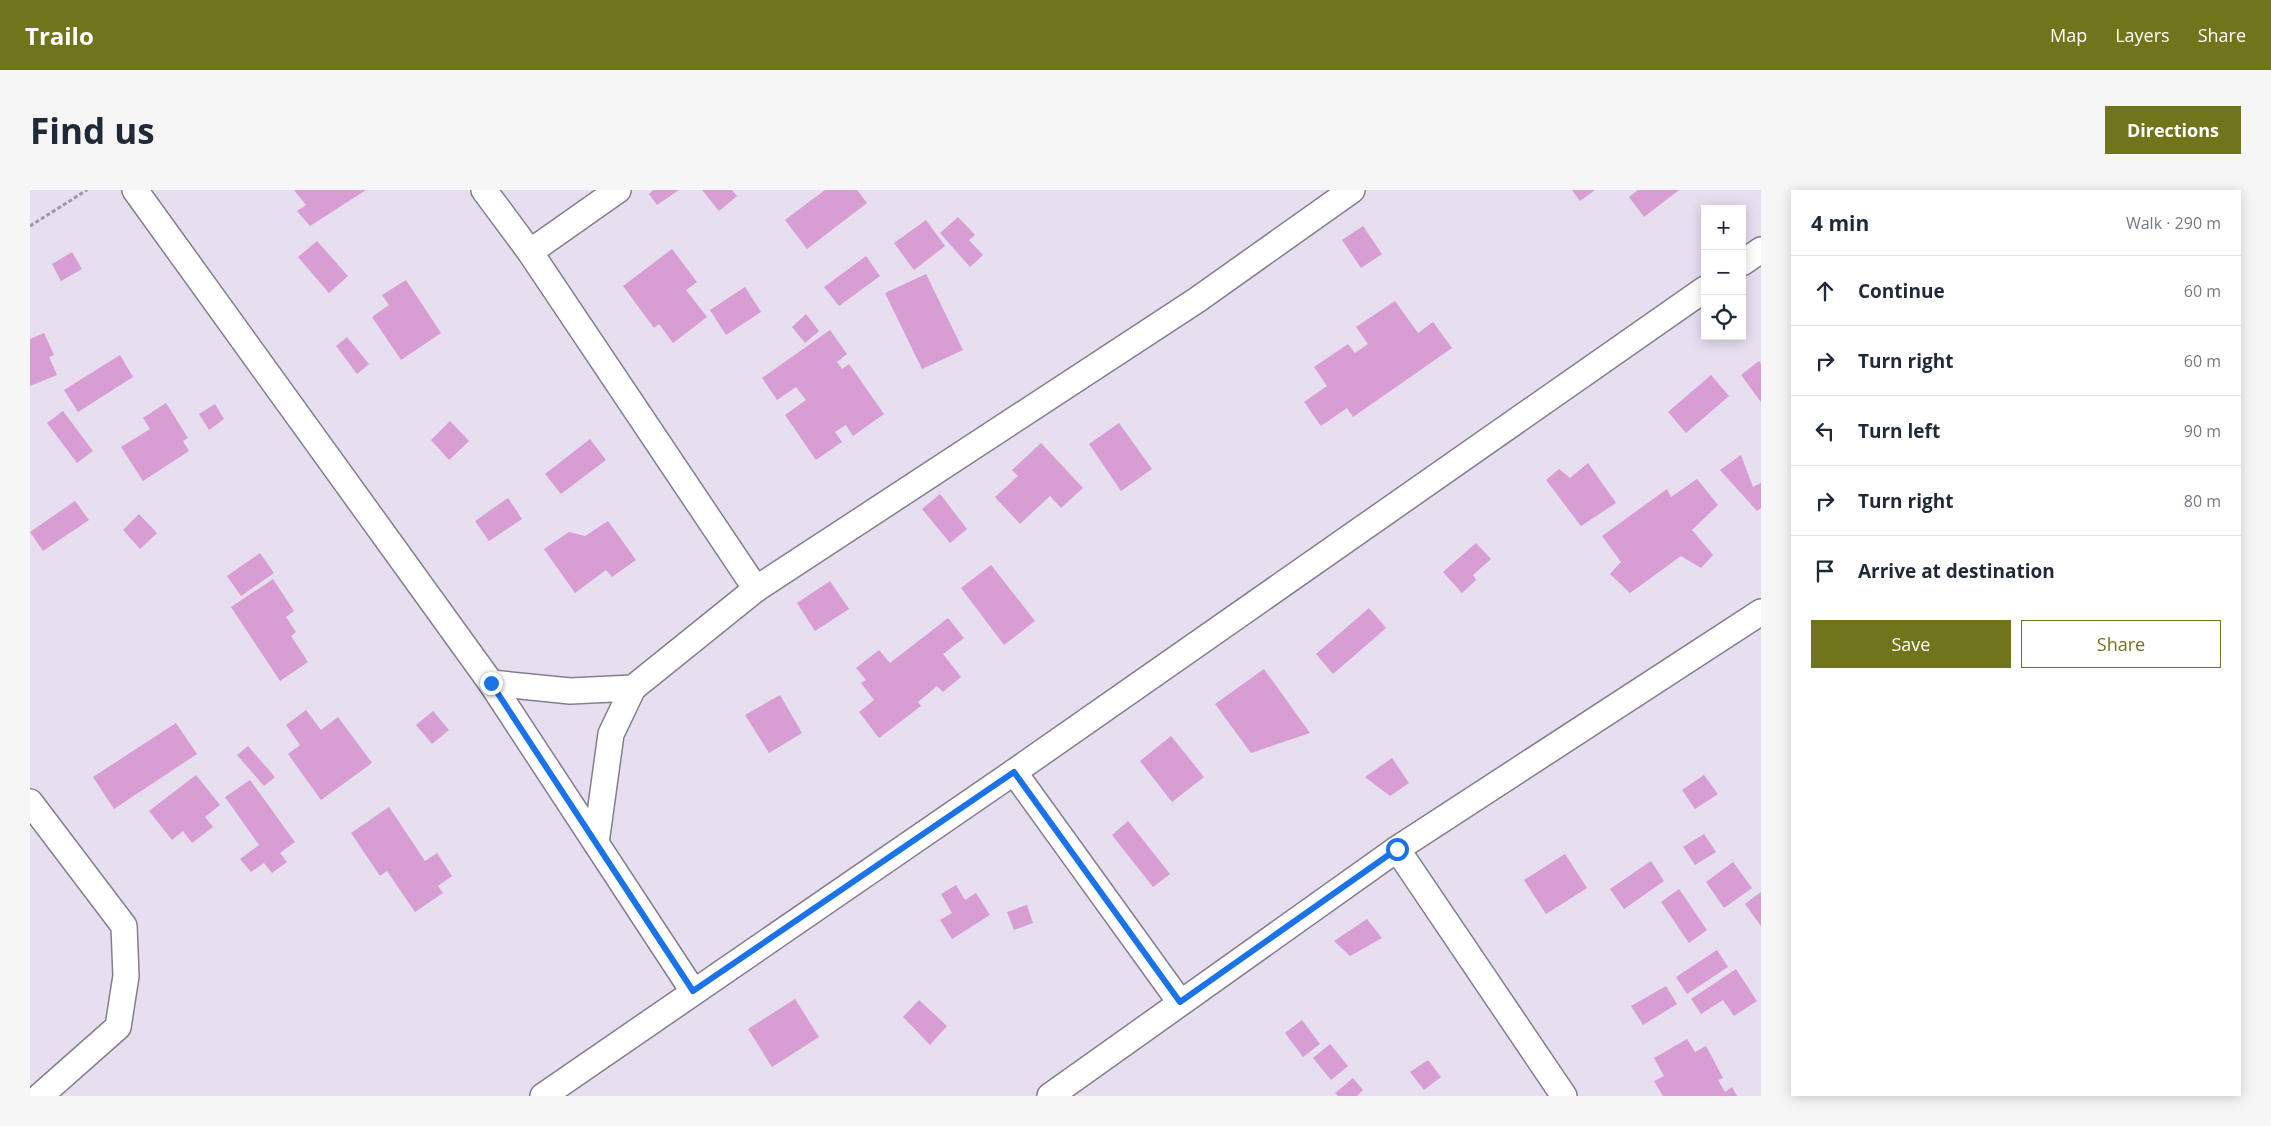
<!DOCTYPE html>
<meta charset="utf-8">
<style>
body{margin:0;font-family:"Open Sans",sans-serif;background:#f6f6f7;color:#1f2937}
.controls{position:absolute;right:15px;top:15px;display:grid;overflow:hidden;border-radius:0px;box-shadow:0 2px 12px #0003}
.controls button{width:45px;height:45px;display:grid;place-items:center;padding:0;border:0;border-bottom:1px solid #e0e1e3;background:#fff;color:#1f2937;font:25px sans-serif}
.stop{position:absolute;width:15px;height:15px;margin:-11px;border:4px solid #1a73e8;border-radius:50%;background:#fff}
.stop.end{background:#1a73e8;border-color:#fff;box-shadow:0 1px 5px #0008}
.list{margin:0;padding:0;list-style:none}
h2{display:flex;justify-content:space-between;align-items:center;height:65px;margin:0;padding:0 20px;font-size:21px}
h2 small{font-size:16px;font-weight:400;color:#747a83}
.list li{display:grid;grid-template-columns:32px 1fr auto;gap:15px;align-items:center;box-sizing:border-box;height:70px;padding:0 20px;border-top:1px solid #e0e1e3}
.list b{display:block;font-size:19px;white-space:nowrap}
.list em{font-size:16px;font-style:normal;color:#747a83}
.actions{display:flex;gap:10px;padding:15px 20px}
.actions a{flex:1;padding:11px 0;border:1px solid #70741b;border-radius:0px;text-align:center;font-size:18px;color:#70741b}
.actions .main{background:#70741b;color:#fff}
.icon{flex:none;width:28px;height:28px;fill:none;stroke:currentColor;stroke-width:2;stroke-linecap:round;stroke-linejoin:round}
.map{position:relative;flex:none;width:1731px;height:906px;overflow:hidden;border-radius:0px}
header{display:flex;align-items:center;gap:30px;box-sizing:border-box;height:70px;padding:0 25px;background:#70741b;color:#fff}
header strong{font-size:24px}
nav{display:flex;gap:28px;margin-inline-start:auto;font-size:18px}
.intro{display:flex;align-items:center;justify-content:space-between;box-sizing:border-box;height:120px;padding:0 30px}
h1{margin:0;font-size:35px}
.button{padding:12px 22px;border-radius:0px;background:#70741b;color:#fff;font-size:18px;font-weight:700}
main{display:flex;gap:30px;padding:0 30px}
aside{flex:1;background:#fff;border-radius:0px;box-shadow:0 2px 12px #0003}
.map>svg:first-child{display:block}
.building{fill:#d89dd2}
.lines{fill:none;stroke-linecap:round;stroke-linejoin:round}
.street-casing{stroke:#857d8d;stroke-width:28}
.path{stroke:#9e97a4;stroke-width:3;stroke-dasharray:4 2.5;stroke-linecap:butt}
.street{stroke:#fff;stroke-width:25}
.route{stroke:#1a73e8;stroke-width:6}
</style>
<header>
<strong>Trailo</strong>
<nav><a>Map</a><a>Layers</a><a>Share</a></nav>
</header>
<div class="intro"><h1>Find us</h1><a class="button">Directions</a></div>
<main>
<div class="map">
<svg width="1731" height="906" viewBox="0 0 1731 906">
<rect width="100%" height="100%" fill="#e7def0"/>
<!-- building -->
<g class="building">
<polygon points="264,0 336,0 280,36 267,21 276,15"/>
<polygon points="623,0 649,0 627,15 619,4"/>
<polygon points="672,0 702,0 707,6 689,21"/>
<polygon points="795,0 827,0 837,13 777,59 755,30"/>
<polygon points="1542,0 1565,0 1550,11"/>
<polygon points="1608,0 1649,0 1614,27 1599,7"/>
<polygon points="928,27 945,45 939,50 953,65 940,77 910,43"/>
<polygon points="896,30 915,56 884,80 864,53"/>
<polygon points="1333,36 1352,64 1331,78 1312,50"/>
<polygon points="287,51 318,86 299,103 268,67"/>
<polygon points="642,59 667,92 656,100 677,127 643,153 629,134 624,138 593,96"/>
<polygon points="42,62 52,79 31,91 22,74"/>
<polygon points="836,66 850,86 809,116 794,97"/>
<polygon points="896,84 933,160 892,179 855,103"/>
<polygon points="376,90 411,143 371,170 342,127 359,115 352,105"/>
<polygon points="715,97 731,122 696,145 680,120"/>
<polygon points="1365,111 1388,143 1403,132 1422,158 1323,227 1317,218 1291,236 1274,212 1297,196 1284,177 1318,154 1325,163 1338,154 1326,137"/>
<polygon points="776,124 789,141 775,153 762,137"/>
<polygon points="800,140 817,164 807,172 812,179 819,174 854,224 823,246 816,235 805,242 812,252 786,270 755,225 776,210 766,197 747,210 732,188"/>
<polygon points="14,143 24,165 19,167 27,185 0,196 0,149"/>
<polygon points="317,147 339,174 327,184 306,156"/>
<polygon points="90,165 103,187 48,222 34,200"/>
<polygon points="1729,171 1731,174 1731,212 1711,185"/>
<polygon points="1681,185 1699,206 1656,243 1638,222"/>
<polygon points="136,213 158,248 153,251 159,261 113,291 91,257 120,239 113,228"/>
<polygon points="185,214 194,229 179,240 169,224"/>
<polygon points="33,221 63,261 47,273 17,233"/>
<polygon points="420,231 439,251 419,270 401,250"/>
<polygon points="1089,233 1122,279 1091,301 1059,254"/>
<polygon points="560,249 576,270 531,304 515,284"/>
<polygon points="1011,253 1053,298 1031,318 1020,306 990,334 965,307 988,286 982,280"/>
<polygon points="1711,265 1723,297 1731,293 1731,318 1727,321 1690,280"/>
<polygon points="1558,273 1586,313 1551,336 1516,290 1529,279 1540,288"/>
<polygon points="1667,289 1688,315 1662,340 1683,365 1671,378 1651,366 1600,403 1580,384 1591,372 1572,346 1637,299 1641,307"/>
<polygon points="910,304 937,339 920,353 892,319"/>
<polygon points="478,308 492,329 459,351 445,331"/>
<polygon points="45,311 59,330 13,361 0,342"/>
<polygon points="109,324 127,343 110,359 93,340"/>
<polygon points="578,331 606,370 582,387 576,380 545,403 514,359 539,342 555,346"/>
<polygon points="1446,353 1461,369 1443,385 1446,390 1432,403 1413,382"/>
<polygon points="230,363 244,383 211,406 197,386"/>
<polygon points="961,375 1005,431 974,455 931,398"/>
<polygon points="243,389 264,421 256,427 266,442 261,446 278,472 250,491 201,417"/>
<polygon points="800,391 819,419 785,441 767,413"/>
<polygon points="1339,418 1356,438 1303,484 1286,464"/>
<polygon points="918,428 934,448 913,464 931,487 913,502 907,496 888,512 891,516 849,548 829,522 844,510 831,493 836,490 826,478 849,460 860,473"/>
<polygon points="1234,479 1280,543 1221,563 1185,514"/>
<polygon points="750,505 772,543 739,563 715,525"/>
<polygon points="276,520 291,540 308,527 342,573 291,610 258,564 270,555 256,535"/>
<polygon points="403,521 419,540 402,554 386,535"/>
<polygon points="146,533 167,564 84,619 63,587"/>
<polygon points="1141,546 1174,587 1142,612 1110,571"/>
<polygon points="218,556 245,587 234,596 207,565"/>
<polygon points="1362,568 1379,593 1360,606 1335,587"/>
<polygon points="166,585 190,615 175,627 183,637 162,653 153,641 142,650 119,621"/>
<polygon points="1674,585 1688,604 1665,619 1652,600"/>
<polygon points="220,590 265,652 250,663 257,672 242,683 234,673 221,682 210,669 229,655 195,607"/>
<polygon points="359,617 395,671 407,663 422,686 408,696 413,703 385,722 357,681 350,686 321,643"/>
<polygon points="1098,631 1140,684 1123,697 1082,645"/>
<polygon points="1674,644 1686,662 1665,675 1653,657"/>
<polygon points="1535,664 1557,698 1516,724 1494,690"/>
<polygon points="1621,671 1634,691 1594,719 1580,699"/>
<polygon points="1703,672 1722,698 1694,718 1676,692"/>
<polygon points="926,695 935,710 946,703 960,725 922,749 910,730 922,723 911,704"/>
<polygon points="1649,699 1677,740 1659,753 1631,712"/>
<polygon points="1731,702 1731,736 1715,714"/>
<polygon points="997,715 1003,733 984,740 977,722"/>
<polygon points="1337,729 1352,748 1320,766 1304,751"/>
<polygon points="1687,760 1698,777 1657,804 1646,787"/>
<polygon points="1706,779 1727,811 1704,826 1693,810 1671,824 1661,809"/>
<polygon points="1636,796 1647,814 1613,835 1601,816"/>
<polygon points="765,809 789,847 742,877 718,839"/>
<polygon points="889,810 917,836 900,855 873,827"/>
<polygon points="1272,830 1290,854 1273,867 1255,843"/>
<polygon points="1657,849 1665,862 1676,856 1693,888 1688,890 1695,902 1702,897 1707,906 1633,906 1624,891 1634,886 1624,868"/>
<polygon points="1300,854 1318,876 1301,890 1283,868"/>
<polygon points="1398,870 1411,887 1394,900 1380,882"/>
<polygon points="1323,888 1333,900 1327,906 1308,906 1305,903"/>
</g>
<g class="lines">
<!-- street casing -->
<g class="street-casing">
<g id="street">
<polyline points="105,0 461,493 663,801"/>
<polyline points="454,0 500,62 726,399"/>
<polyline points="500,62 588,0"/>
<polyline points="1712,73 1731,60"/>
<polyline points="461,493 540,501 603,498 726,399 1167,110 1322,0"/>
<polyline points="984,582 1150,812"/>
<polyline points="0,612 94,736 96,786 88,837 10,906"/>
<polyline points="566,653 581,544 603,498"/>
<polyline points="1367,659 1534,906"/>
<polyline points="513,906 984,582 1675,99"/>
<polyline points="1020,906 1367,659 1731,422"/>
</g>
</g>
<!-- path -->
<polyline class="path" points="0,36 57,0"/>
<!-- street -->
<use href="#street" class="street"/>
</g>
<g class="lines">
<!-- route -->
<polyline class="route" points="461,493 663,801 984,582 1150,812 1367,659"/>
</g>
</svg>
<div class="controls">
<button>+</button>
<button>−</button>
<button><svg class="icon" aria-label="locate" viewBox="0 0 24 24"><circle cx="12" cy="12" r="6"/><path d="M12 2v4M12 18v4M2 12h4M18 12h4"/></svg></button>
</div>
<div class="stop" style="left:1367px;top:659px"></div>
<div class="stop end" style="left:461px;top:493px"></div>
</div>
<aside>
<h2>4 min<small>Walk · 290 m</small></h2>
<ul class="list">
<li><svg class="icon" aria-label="ahead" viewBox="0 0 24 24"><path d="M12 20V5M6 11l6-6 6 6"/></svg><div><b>Continue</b></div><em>60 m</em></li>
<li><svg class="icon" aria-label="right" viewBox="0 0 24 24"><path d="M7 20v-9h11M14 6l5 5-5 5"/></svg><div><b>Turn right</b></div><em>60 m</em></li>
<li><svg class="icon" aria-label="left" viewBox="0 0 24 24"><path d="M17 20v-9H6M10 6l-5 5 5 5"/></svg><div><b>Turn left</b></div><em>90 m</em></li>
<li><svg class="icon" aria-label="right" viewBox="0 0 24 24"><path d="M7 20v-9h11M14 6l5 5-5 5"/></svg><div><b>Turn right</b></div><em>80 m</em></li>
<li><svg class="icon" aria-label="arrive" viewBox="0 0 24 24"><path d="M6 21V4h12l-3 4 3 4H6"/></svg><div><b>Arrive at destination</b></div></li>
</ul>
<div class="actions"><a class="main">Save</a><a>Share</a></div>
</aside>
</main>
